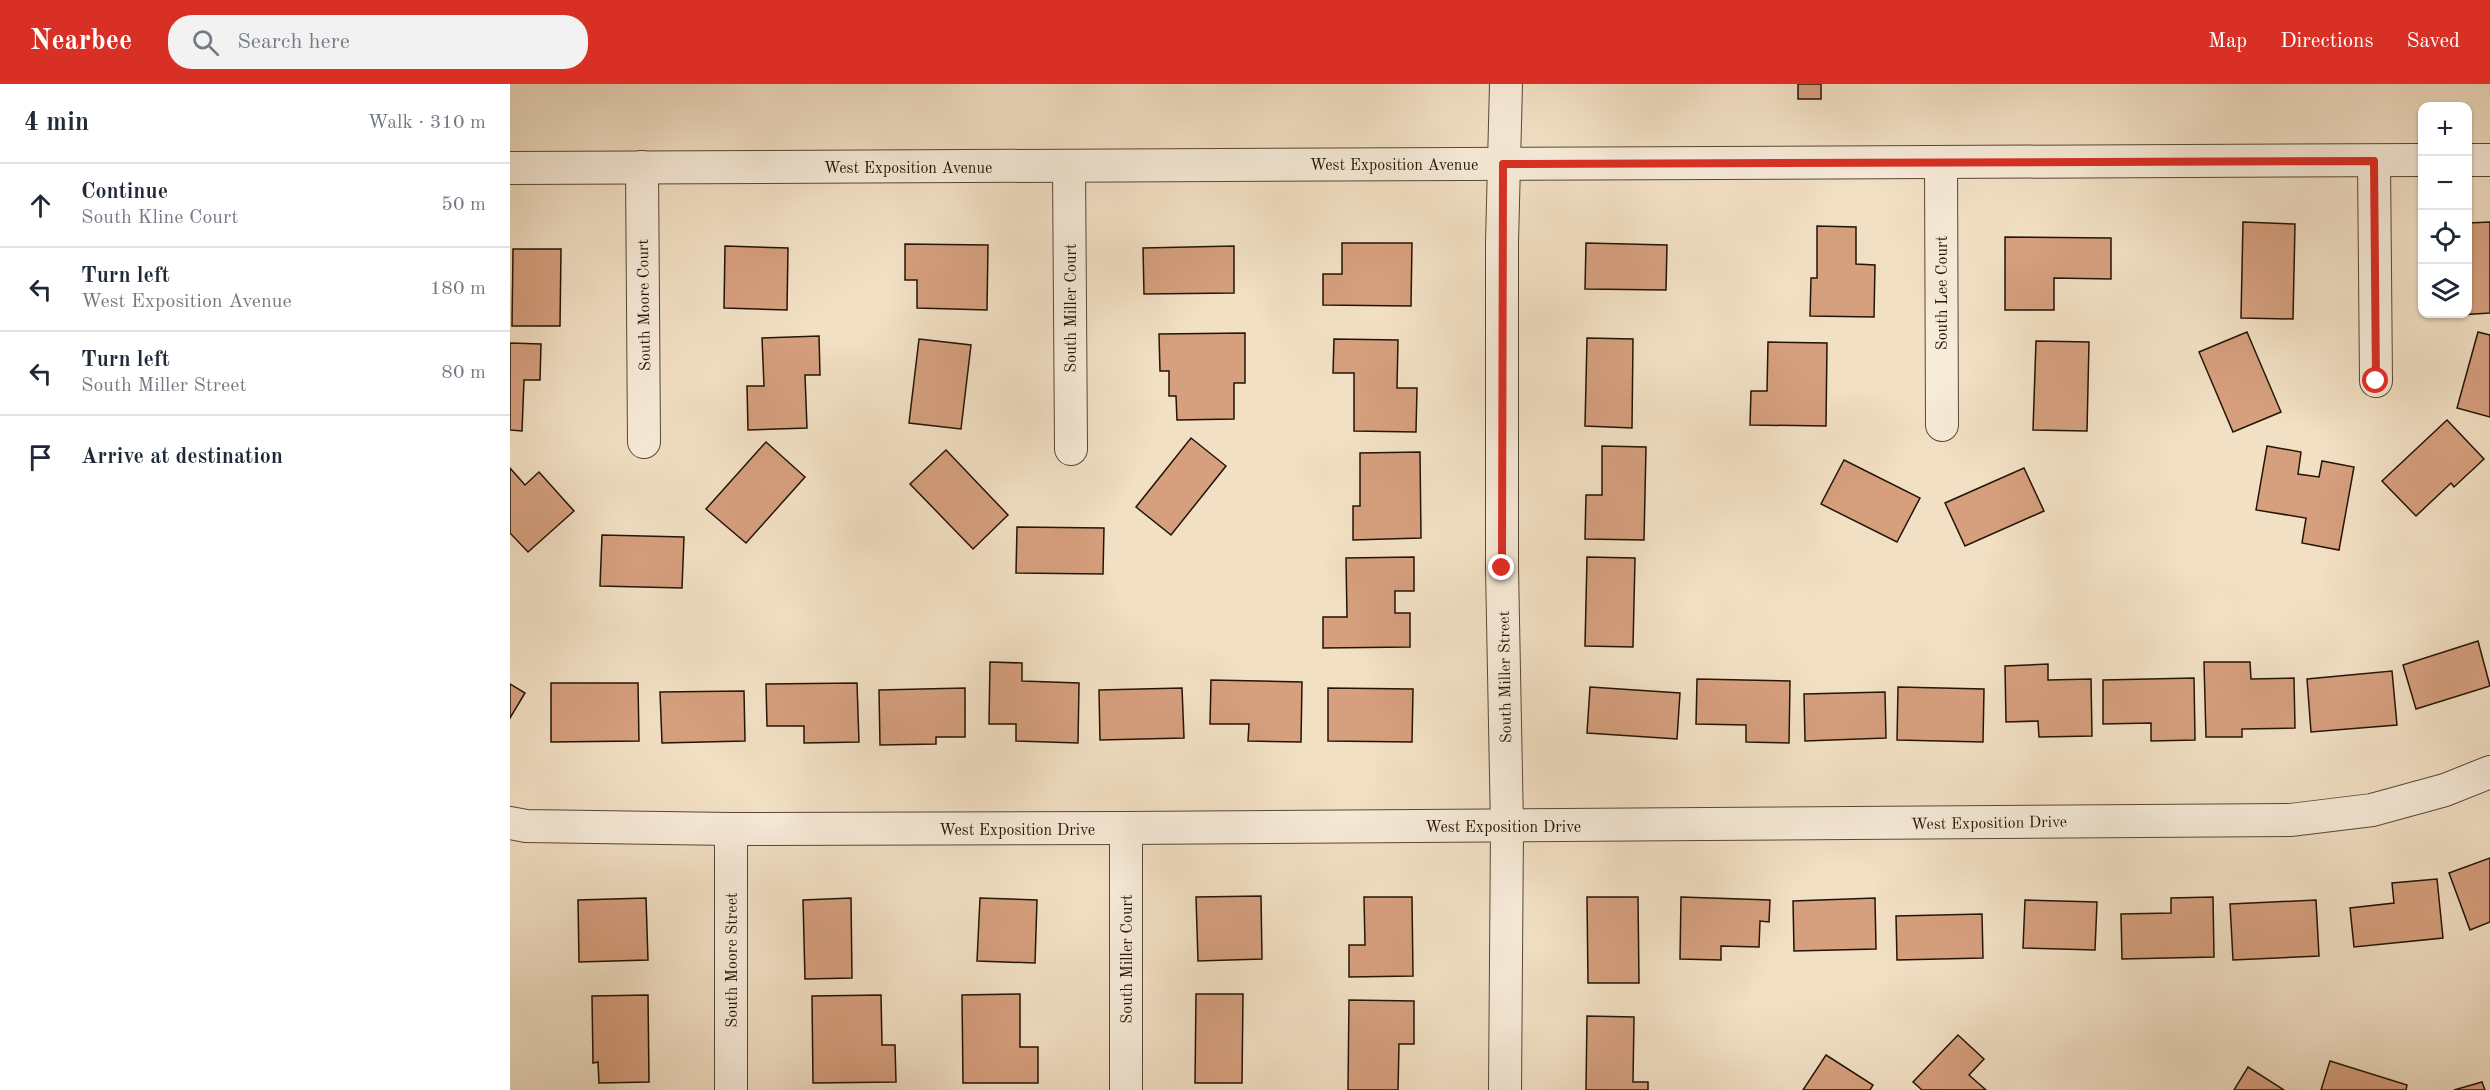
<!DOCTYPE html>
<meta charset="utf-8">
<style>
body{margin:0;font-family:"Old Standard TT",serif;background:#f2f2f3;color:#1f2937}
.controls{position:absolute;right:18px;top:18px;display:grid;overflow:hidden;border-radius:12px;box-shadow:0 2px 4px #0004}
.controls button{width:54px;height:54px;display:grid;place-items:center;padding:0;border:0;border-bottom:2px solid #e0e1e3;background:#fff;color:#1f2937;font:30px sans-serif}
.stop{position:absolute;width:18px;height:18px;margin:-14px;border:4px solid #d93025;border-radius:50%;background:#fff}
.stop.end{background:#d93025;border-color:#fff;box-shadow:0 2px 6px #0008}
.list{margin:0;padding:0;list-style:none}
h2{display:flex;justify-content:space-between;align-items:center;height:78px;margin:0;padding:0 24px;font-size:26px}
h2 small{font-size:20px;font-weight:400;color:#747a83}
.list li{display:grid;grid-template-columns:39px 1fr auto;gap:18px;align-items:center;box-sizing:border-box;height:84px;padding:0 24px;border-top:2px solid #e0e1e3}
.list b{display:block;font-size:22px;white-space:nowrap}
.list p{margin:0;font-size:20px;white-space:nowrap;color:#747a83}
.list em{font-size:20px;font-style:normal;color:#747a83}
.icon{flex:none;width:33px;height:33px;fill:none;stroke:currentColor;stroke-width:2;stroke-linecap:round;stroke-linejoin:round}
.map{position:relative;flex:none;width:1980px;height:1006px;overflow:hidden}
header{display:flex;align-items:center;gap:36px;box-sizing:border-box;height:84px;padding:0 30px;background:#d93025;color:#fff}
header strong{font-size:28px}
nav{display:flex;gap:33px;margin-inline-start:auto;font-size:21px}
.search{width:420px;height:54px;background:#f2f2f3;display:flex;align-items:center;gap:15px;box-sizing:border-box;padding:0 21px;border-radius:24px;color:#747a83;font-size:22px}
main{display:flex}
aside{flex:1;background:#fff}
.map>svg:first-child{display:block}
.building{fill:#d69f7e;stroke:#231505;stroke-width:1.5}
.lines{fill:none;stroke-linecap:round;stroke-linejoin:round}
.street-casing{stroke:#574835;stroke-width:34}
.street{stroke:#f7ebd9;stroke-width:32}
.route{stroke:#d93025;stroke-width:8}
.labels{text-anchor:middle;stroke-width:4.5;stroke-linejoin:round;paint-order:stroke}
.street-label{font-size:16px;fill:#231505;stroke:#f7ebd9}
</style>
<header>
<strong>Nearbee</strong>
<div class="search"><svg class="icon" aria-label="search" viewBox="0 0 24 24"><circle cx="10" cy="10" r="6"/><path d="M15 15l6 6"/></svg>Search here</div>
<nav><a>Map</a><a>Directions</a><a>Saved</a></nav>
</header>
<main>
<aside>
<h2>4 min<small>Walk · 310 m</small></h2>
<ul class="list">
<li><svg class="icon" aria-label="ahead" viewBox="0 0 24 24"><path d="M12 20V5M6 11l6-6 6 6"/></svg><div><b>Continue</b><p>South Kline Court</p></div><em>50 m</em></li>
<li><svg class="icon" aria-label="left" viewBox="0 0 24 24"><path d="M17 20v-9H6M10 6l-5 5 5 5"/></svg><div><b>Turn left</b><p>West Exposition Avenue</p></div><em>180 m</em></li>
<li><svg class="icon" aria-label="left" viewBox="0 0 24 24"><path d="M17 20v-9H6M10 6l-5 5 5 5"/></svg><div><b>Turn left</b><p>South Miller Street</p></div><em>80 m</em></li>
<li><svg class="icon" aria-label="arrive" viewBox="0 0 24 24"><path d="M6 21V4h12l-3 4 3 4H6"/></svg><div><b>Arrive at destination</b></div></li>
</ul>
</aside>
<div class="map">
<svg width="1980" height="1006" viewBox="0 0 1980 1006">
<rect width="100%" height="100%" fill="#f2e0c4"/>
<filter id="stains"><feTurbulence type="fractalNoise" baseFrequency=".00333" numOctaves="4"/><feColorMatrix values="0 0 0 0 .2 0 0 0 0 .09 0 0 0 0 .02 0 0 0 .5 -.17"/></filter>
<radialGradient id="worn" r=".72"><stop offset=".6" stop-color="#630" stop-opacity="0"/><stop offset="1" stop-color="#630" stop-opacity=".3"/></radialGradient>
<!-- building -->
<g class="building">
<rect x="1288" y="0" width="23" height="15"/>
<polygon points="1733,138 1785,140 1783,235 1731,234"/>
<polygon points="1980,138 1980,229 1949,231 1958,230 1958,139"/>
<polygon points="1307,142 1346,143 1346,180 1365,181 1364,233 1300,232 1301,194 1307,194"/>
<polygon points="1495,153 1601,154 1601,195 1544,194 1544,226 1495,226"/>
<polygon points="832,159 902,159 901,222 813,221 813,190 832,190"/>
<polygon points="1076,159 1157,161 1156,206 1075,205"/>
<polygon points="395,160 478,161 477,226 407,224 407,196 395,196"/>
<polygon points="215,162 278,164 277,226 214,224"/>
<polygon points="724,162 724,209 634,210 633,164"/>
<polygon points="3,165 51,165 50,242 2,242"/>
<polygon points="1737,248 1771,328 1723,348 1689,268"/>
<polygon points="1968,248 1980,251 1980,333 1947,324"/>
<polygon points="735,249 735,299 724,299 724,335 667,336 666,312 659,312 659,287 650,287 649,250"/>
<polygon points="309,252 310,291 295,291 297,344 238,346 237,302 254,302 252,254"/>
<polygon points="1077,254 1123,255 1122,344 1075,342"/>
<polygon points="409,255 461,261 451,345 399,339"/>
<polygon points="824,255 888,256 887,304 907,304 906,348 844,347 844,289 823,289"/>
<polygon points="1526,257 1579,258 1577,347 1523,346"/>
<polygon points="1258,258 1317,259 1316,342 1240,341 1241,307 1257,307"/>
<polygon points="0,259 31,260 30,296 14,296 12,347 0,346"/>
<polygon points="1937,336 1974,375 1944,403 1941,399 1906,432 1872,397"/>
<polygon points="681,354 716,382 661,451 626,423"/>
<polygon points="256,358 295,393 236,459 196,425"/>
<polygon points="1092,362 1136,363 1134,456 1075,455 1076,411 1092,411"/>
<polygon points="1757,362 1791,368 1788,390 1809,393 1812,377 1844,383 1829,466 1792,459 1796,434 1746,426"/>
<polygon points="436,366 498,431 463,465 400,400"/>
<polygon points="910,368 911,454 843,456 843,422 850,422 850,369"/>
<polygon points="1334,376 1410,414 1387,458 1311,420"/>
<polygon points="0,384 15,401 29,388 64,427 18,468 0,449"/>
<polygon points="1514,384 1534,427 1455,462 1435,419"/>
<polygon points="507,443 594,444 593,490 506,489"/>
<polygon points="92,451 174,453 172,504 90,502"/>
<polygon points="904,473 904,507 885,507 885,529 900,529 900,563 813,564 813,533 837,533 836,474"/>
<polygon points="1077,473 1125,474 1123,563 1075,562"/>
<polygon points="1968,557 1980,602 1906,625 1893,581"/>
<polygon points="480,578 512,579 512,597 569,599 568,659 506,657 506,640 479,640"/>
<polygon points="1694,578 1740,578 1741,595 1784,594 1785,644 1732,645 1732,653 1696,653"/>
<polygon points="1538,580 1538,596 1581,595 1582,652 1529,653 1528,637 1496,638 1495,582"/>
<polygon points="1882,587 1887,641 1801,648 1797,595"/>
<polygon points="1684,594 1685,656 1641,657 1641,639 1593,640 1593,596"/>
<polygon points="1187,595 1280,597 1279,659 1236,658 1236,641 1186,640"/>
<polygon points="701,596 792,598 791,658 738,657 739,640 700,640"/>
<polygon points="41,599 128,599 129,657 41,658"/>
<polygon points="347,599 349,658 294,659 294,642 257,642 256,600"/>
<polygon points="0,600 15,609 0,634"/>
<polygon points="1080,603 1170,609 1167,655 1077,649"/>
<polygon points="1388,603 1474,605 1473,658 1387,656"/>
<polygon points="455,604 455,653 426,653 426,660 370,661 369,606"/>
<polygon points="672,604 674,654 590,656 589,606"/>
<polygon points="818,604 903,605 902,658 818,657"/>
<polygon points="234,607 235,657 152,659 150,608"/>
<polygon points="1375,608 1376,654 1295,657 1294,610"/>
<polygon points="1980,774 1980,838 1960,846 1939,789"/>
<polygon points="1927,795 1933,854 1844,863 1840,824 1884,819 1882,799"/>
<polygon points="751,812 752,875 688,877 686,813"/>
<polygon points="854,813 902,813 903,892 839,893 839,861 855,861"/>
<polygon points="1077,813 1128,813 1129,899 1078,899"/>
<polygon points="1171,813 1260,816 1259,838 1250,837 1249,863 1211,862 1211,876 1170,875"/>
<polygon points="1703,813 1704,873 1612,875 1611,830 1661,829 1661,814"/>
<polygon points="136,814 138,876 69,878 68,816"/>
<polygon points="341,814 342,894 295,895 293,816"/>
<polygon points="470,814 527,816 525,879 467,877"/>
<polygon points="1365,814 1366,865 1284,867 1283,817"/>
<polygon points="1515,816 1587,818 1585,866 1513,864"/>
<polygon points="1806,816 1809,872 1723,876 1720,820"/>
<polygon points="1472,830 1473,874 1387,876 1386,832"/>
<polygon points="510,910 510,963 528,963 528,999 453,999 452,911"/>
<polygon points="686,910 733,910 732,999 685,999"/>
<polygon points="138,911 139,998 89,999 88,978 83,979 82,912"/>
<polygon points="371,911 372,961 385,961 386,998 303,999 302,912"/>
<polygon points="839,916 904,917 904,960 889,960 888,1006 838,1006"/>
<polygon points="1077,932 1124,933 1123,998 1138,998 1138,1006 1076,1006"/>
<polygon points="1448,951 1474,975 1459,991 1476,1006 1412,1006 1403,998"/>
<polygon points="1316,971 1363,1001 1360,1006 1293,1006"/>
<polygon points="1820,977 1897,1001 1896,1006 1811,1006"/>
<polygon points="1738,983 1774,1006 1724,1006"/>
<polygon points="1972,998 1975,1006 1944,1006"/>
</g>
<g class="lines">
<!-- street casing -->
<g class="street-casing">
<g id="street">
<polyline points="1958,76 1980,76"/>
<polyline points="1864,77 1866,297"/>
<polyline points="1431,78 1432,341"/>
<polyline points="559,82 561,365"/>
<polyline points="132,83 134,358"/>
<polyline points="0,84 1912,76"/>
<polyline points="0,739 16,742 221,745 616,744 1780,736 1862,726 1935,706 1980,688"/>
<polyline points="221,745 221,1006"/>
<polyline points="616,1006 616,744"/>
<polyline points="995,1006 997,743 992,484 992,159 996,0"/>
</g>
</g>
<!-- street -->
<use href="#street" class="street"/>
</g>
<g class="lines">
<!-- route -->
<polyline class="route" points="992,484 993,80 1864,77 1866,297"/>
</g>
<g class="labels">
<!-- street labels -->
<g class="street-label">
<text x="884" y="86">West Exposition Avenue</text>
<text x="398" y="89">West Exposition Avenue</text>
<text transform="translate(1431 209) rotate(-90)" y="6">South Lee Court</text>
<text transform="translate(133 221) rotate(-91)" y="6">South Moore Court</text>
<text transform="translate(560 224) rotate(-90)" y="6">South Miller Court</text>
<text transform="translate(994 593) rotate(-91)" y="6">South Miller Street</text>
<text transform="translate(1479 738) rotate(-1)" y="6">West Exposition Drive</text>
<text x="993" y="748">West Exposition Drive</text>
<text x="507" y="751">West Exposition Drive</text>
<text transform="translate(616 875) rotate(-90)" y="6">South Miller Court</text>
<text transform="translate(221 876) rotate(-90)" y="6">South Moore Street</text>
</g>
</g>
<rect width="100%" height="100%" filter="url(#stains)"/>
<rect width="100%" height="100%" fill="url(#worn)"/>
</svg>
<div class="controls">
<button>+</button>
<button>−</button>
<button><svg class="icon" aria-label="locate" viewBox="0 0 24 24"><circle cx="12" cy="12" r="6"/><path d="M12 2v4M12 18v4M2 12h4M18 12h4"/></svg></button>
<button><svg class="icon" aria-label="layers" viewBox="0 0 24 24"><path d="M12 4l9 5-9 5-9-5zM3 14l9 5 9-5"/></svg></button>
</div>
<div class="stop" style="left:1866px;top:297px"></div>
<div class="stop end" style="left:992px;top:484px"></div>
</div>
</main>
